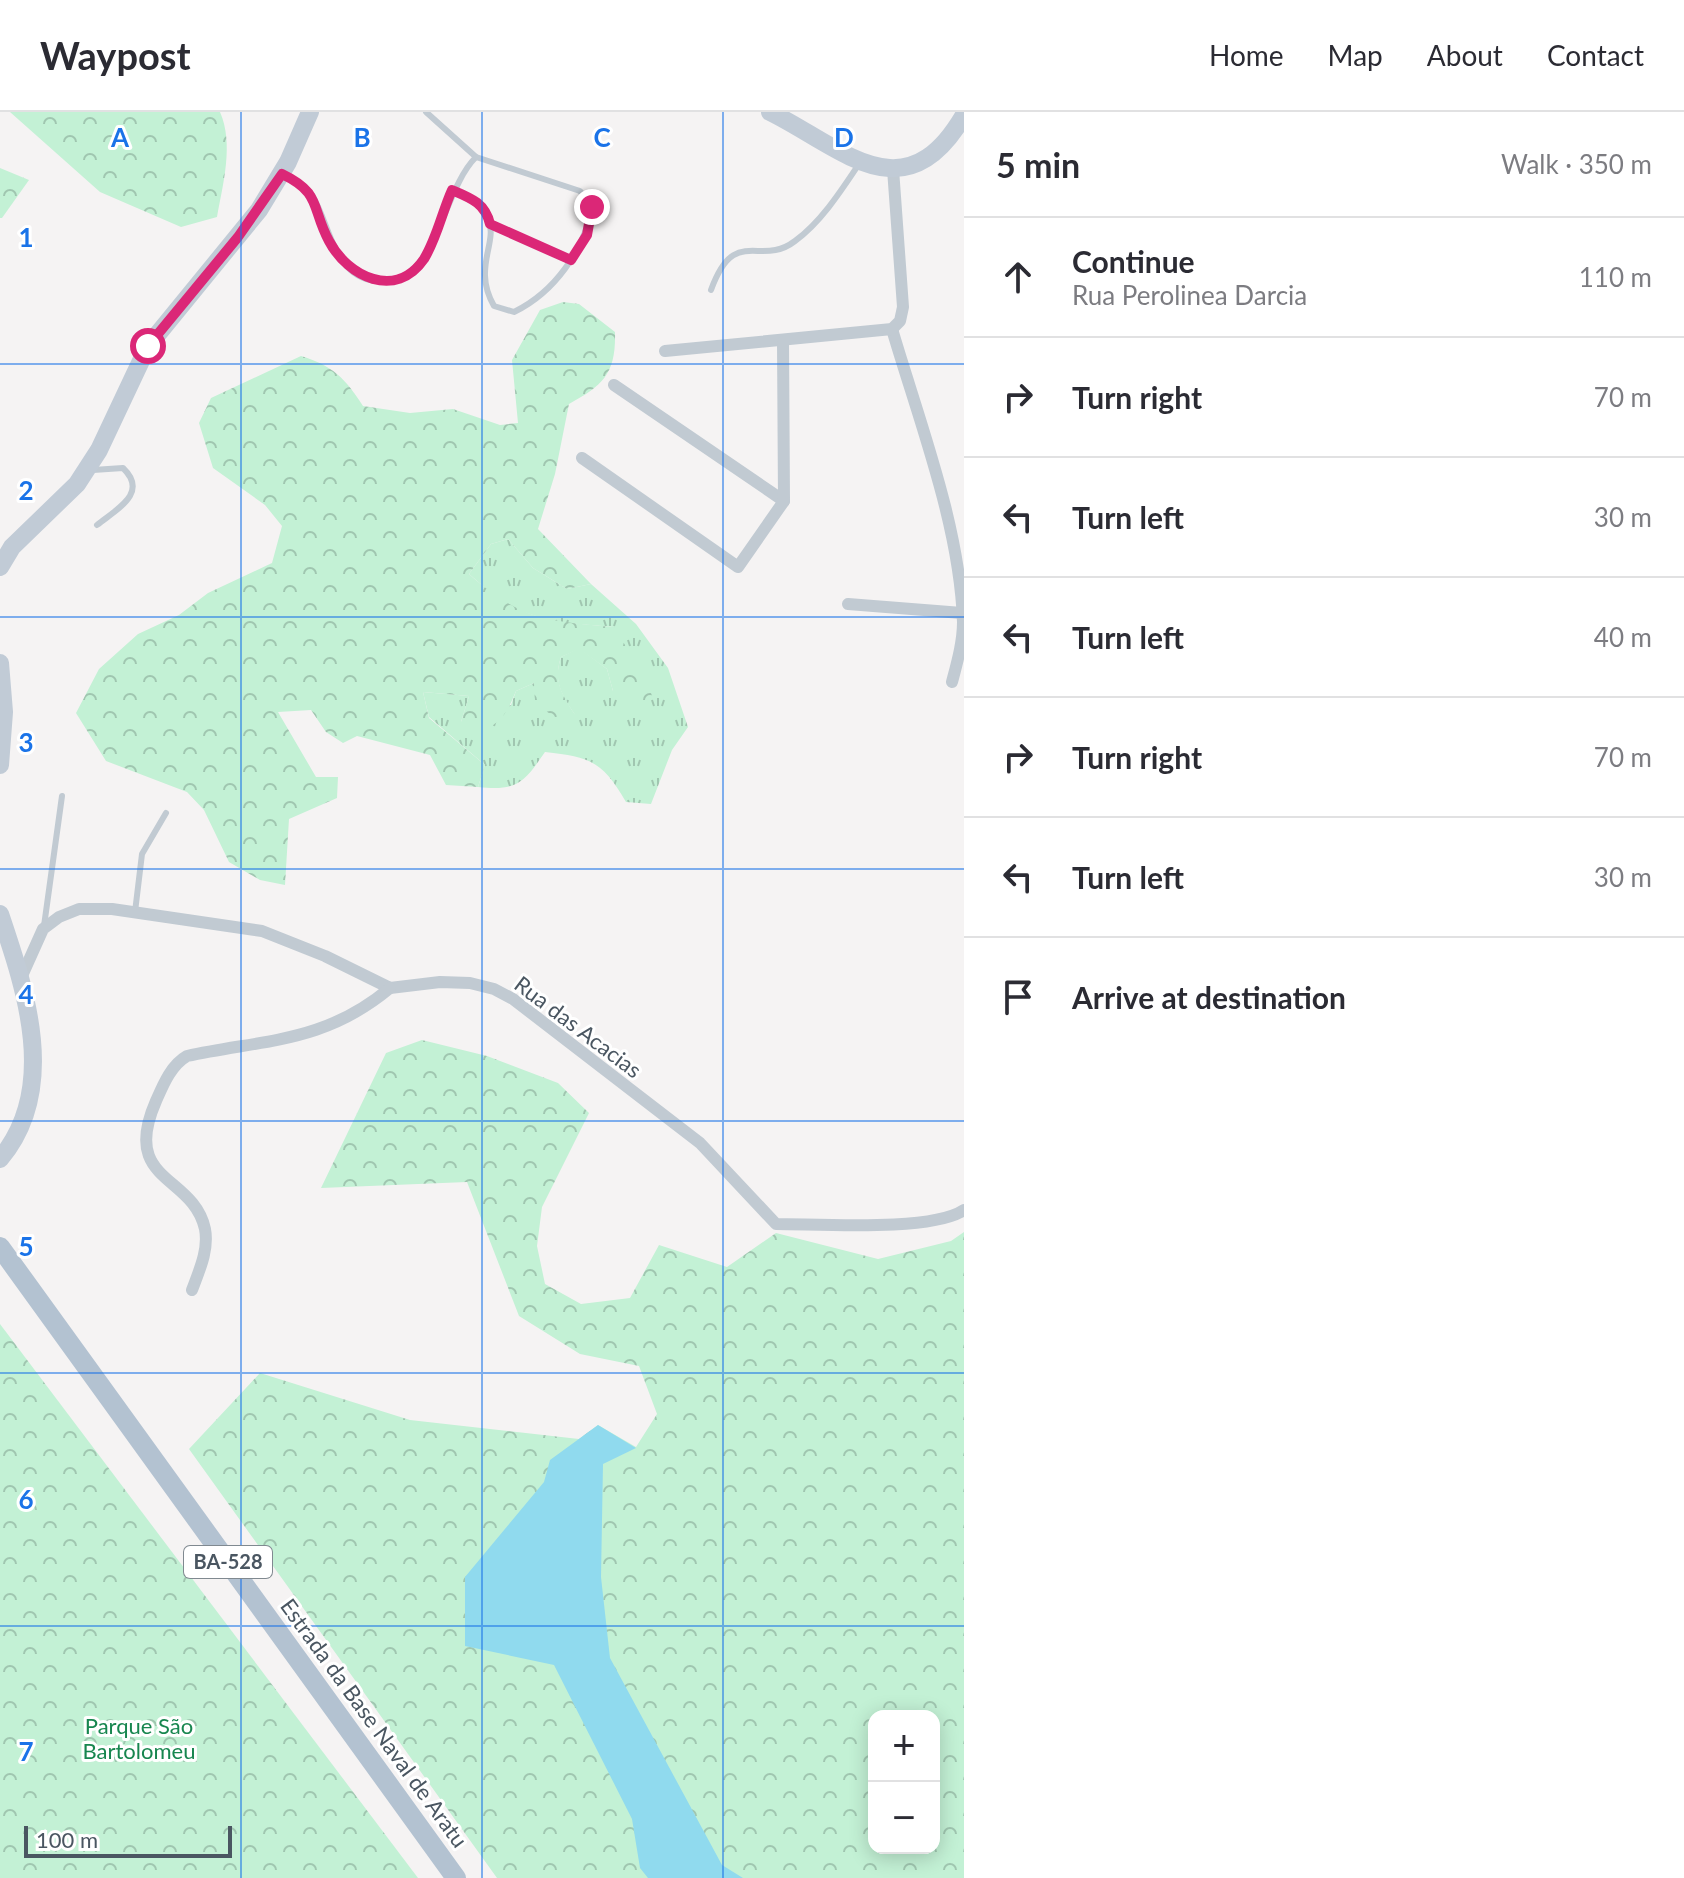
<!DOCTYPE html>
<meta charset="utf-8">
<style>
body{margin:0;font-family:Lato,sans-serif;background:#f2f2f3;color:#2b2b33}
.controls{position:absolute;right:24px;bottom:24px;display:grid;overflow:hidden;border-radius:16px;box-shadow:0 4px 20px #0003}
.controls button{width:72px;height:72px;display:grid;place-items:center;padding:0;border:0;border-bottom:2px solid #e1e1e2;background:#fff;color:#2b2b33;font:40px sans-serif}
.scale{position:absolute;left:24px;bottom:20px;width:208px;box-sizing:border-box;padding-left:8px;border:4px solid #4a5661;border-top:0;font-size:22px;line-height:28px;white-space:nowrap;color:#4a5661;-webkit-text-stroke:6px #fff;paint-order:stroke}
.stop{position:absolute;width:24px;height:24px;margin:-18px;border:6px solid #db2777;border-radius:50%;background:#fff}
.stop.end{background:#db2777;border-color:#fff;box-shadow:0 2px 8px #0008}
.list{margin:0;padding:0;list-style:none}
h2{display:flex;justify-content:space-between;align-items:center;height:104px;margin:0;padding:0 32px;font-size:34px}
h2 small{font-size:26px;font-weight:400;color:#7c7c81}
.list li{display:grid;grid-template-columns:52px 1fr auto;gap:24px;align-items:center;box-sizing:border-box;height:120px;padding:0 32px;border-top:2px solid #e1e1e2}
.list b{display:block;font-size:30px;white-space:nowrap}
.list p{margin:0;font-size:26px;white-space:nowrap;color:#7c7c81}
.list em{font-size:26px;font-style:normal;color:#7c7c81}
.icon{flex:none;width:44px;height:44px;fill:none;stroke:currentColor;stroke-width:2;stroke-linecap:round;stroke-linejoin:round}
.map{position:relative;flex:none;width:964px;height:1766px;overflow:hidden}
header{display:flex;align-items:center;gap:48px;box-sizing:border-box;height:112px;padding:0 40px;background:#fff;border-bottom:2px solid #e1e1e2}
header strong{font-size:38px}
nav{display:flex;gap:44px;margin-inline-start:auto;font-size:28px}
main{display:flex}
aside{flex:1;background:#fff}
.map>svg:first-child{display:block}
.grass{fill:url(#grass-tufts)}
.forest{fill:url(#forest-crowns);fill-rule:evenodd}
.water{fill:#90daee}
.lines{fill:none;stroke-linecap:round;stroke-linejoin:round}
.lane{stroke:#c1cad2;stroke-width:6}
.street{stroke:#c1cad2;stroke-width:12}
.secondary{stroke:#c1cbd6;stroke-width:18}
.primary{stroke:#b3c2d1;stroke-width:20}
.route{stroke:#db2777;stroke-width:10}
.grid{fill:none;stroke:#1a73e8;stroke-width:2;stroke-opacity:0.55}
.labels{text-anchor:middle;stroke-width:6;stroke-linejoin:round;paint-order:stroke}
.shield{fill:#fff;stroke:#808990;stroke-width:2}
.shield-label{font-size:20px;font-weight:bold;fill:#4a5661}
.street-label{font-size:22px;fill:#4a5661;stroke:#fff}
.park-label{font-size:22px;fill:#17864f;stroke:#fff}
.grid-label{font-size:26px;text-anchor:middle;font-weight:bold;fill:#1a73e8;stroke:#fff;stroke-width:6;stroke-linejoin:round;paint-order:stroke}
</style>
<header>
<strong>Waypost</strong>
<nav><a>Home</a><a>Map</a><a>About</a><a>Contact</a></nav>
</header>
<main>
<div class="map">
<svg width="964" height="1766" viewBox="0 0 964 1766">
<defs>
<pattern id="grass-tufts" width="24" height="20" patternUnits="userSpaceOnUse" patternTransform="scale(2)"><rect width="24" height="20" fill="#c3f1d5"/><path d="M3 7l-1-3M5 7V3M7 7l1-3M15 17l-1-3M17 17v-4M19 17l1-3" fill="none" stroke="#a0c6b0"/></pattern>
<pattern id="forest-crowns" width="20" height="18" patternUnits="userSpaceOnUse" patternTransform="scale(2)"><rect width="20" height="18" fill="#c3f1d5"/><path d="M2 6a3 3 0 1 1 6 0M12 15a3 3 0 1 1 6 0" fill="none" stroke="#a0c6b0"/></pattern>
</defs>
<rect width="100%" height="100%" fill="#f5f3f3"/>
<!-- grass -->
<path class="grass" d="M508 427 533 456 567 477 591 472 636 512 668 556 688 615 672 638 651 692 626 690C603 650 591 645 545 640 523 672 517 679 478 675L485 653 429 605 423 580 469 584 461 610 511 593 516 579 534 571 575 603C561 582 553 569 561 545L579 536 607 557 613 579 614 515 554 510 506 494 469 462 491 432Z"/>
<!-- forest -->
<g class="forest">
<path d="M10 0H220C234 32 223 72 217 105L181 115 100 80Z"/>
<polygon points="0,56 29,68 2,106 0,106"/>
<path d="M563 190 579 192 615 220C616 261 604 273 569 292L555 362 538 417 591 472 567 477 533 456 508 427 491 432 469 462C521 508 547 509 614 515L644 564 653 586 629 596 613 579 607 557 579 537 561 545C553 569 562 583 576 604L555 605 535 592 534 571 516 579C507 602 499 614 475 621L461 610 469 584 423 580 429 606 485 653 478 675 446 673 430 643 357 624 343 631 326 620 311 598 278 600 316 665H338L337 686 289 707 285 773 260 768 229 750 204 698 187 680 106 649 76 601 99 557 138 522 179 503 208 481 272 451 282 414 265 393 213 356 199 311 211 286 301 244C332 253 346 267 363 294L410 301 453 297 500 313 518 311 512 248 540 198Z"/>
<path d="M422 928 487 944 558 971 589 1001 542 1095 537 1134 545 1172 581 1192 630 1186 659 1133 727 1155 776 1121 878 1147 951 1129 964 1120V1766H497L189 1337 260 1261 410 1308 579 1327 598 1313 636 1335 657 1302 639 1254 580 1242 519 1204 467 1070 321 1076 386 941ZM874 1604H934V1736H874Z"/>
<polygon points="0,1212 418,1766 0,1766"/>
</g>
<!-- water -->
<polygon class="water" points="598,1313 636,1336 603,1352 601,1465 610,1546 722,1753 743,1766 648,1766 640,1756 632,1707 554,1553 465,1534 465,1465 544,1370 550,1348"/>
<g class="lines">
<!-- lane -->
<g class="lane">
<path d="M285 63C297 69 306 73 313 85 330 112 333 165 376 169 438 176 440 81 476 45L426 0"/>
<path d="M452 78C528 113 463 140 494 194L514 200C555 180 584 138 592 95L580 79 476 45"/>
<polyline points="490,112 571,148"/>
<path d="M711 178C735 112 760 156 795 129 821 110 841 79 859 52"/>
<path d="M93 358 123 356C149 381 117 397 97 413"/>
<polyline points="135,800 142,742 166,701"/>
<polyline points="44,814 62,684"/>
</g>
<!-- street -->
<g class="street">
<path d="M892 217C919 309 960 414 963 510 963 530 957 551 952 570"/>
<polyline points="665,239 892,217 900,209 903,195 893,57"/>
<polyline points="614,273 784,389"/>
<polyline points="582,346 738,455 784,389 783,230"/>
<polyline points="848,492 962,501"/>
<path d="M21 866 43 817 59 805 79 797H112L262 819 325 844 390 876 440 870 470 871 494 877 513 887 700 1031 776 1112C819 1112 931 1120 964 1098"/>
<path d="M192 1178C199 1159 209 1138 205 1117 193 1062 120 1071 156 989 163 973 171 953 187 944 266 927 324 931 390 876"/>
</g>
<!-- secondary -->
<g class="secondary">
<path d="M770 0C841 35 905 105 964 3"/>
<polyline points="0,455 12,435 77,372 99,338 148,234 259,98 288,50 310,0"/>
<polyline points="0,551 4,600 0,653"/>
<path d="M0 802C26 879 59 977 0 1047"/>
</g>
<!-- primary -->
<polyline class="primary" points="0,1135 456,1766"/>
</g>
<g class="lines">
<!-- route -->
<path class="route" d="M148 234 238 125 282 62C322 81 311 96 329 129 348 165 396 188 424 147 437 126 442 100 452 78 471 86 485 91 490 112L571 148 587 123 592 95"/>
</g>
<!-- grid -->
<path class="grid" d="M241 0V1766M482 0V1766M723 0V1766M0 252H964M0 505H964M0 757H964M0 1009H964M0 1261H964M0 1514H964"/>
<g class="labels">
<!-- shield labels -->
<rect class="shield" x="184" y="1434" width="88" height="32" rx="6"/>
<g class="shield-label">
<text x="228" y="1457">BA-528</text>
</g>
<!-- street labels -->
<g class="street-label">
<text transform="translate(578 915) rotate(37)" y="8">Rua das Acacias</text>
<text transform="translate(374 1611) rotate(54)" y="8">Estrada da Base Naval de Aratu</text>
</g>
<!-- park labels -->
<g class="park-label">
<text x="139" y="1622">Parque São<tspan x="139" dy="25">Bartolomeu</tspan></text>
</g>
</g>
<g class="grid-label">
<text x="120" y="35">A</text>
<text x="362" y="35">B</text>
<text x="602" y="35">C</text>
<text x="844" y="35">D</text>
<text x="26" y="135">1</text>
<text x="26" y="388">2</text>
<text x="26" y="640">3</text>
<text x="26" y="892">4</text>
<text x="26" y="1144">5</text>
<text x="26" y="1397">6</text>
<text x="26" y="1649">7</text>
</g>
</svg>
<div class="controls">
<button>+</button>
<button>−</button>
</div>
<div class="scale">100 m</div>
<div class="stop" style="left:148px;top:234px"></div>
<div class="stop end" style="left:592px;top:95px"></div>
</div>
<aside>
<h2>5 min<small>Walk · 350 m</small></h2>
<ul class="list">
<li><svg class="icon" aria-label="ahead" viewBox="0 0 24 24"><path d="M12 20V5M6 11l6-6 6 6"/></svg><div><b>Continue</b><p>Rua Perolinea Darcia</p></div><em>110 m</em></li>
<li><svg class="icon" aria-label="right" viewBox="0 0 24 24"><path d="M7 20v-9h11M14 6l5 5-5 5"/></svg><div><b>Turn right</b></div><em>70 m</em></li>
<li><svg class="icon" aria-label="left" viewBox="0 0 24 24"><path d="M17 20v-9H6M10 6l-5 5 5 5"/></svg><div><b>Turn left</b></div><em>30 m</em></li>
<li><svg class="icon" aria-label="left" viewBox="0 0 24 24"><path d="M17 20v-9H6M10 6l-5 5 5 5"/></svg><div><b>Turn left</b></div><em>40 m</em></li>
<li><svg class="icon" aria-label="right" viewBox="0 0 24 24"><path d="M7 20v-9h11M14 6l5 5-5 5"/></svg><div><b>Turn right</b></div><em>70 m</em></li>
<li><svg class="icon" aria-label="left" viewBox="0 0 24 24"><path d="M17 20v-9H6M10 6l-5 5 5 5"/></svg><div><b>Turn left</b></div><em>30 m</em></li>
<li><svg class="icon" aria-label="arrive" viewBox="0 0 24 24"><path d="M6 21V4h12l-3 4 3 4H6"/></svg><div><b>Arrive at destination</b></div></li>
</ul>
</aside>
</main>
